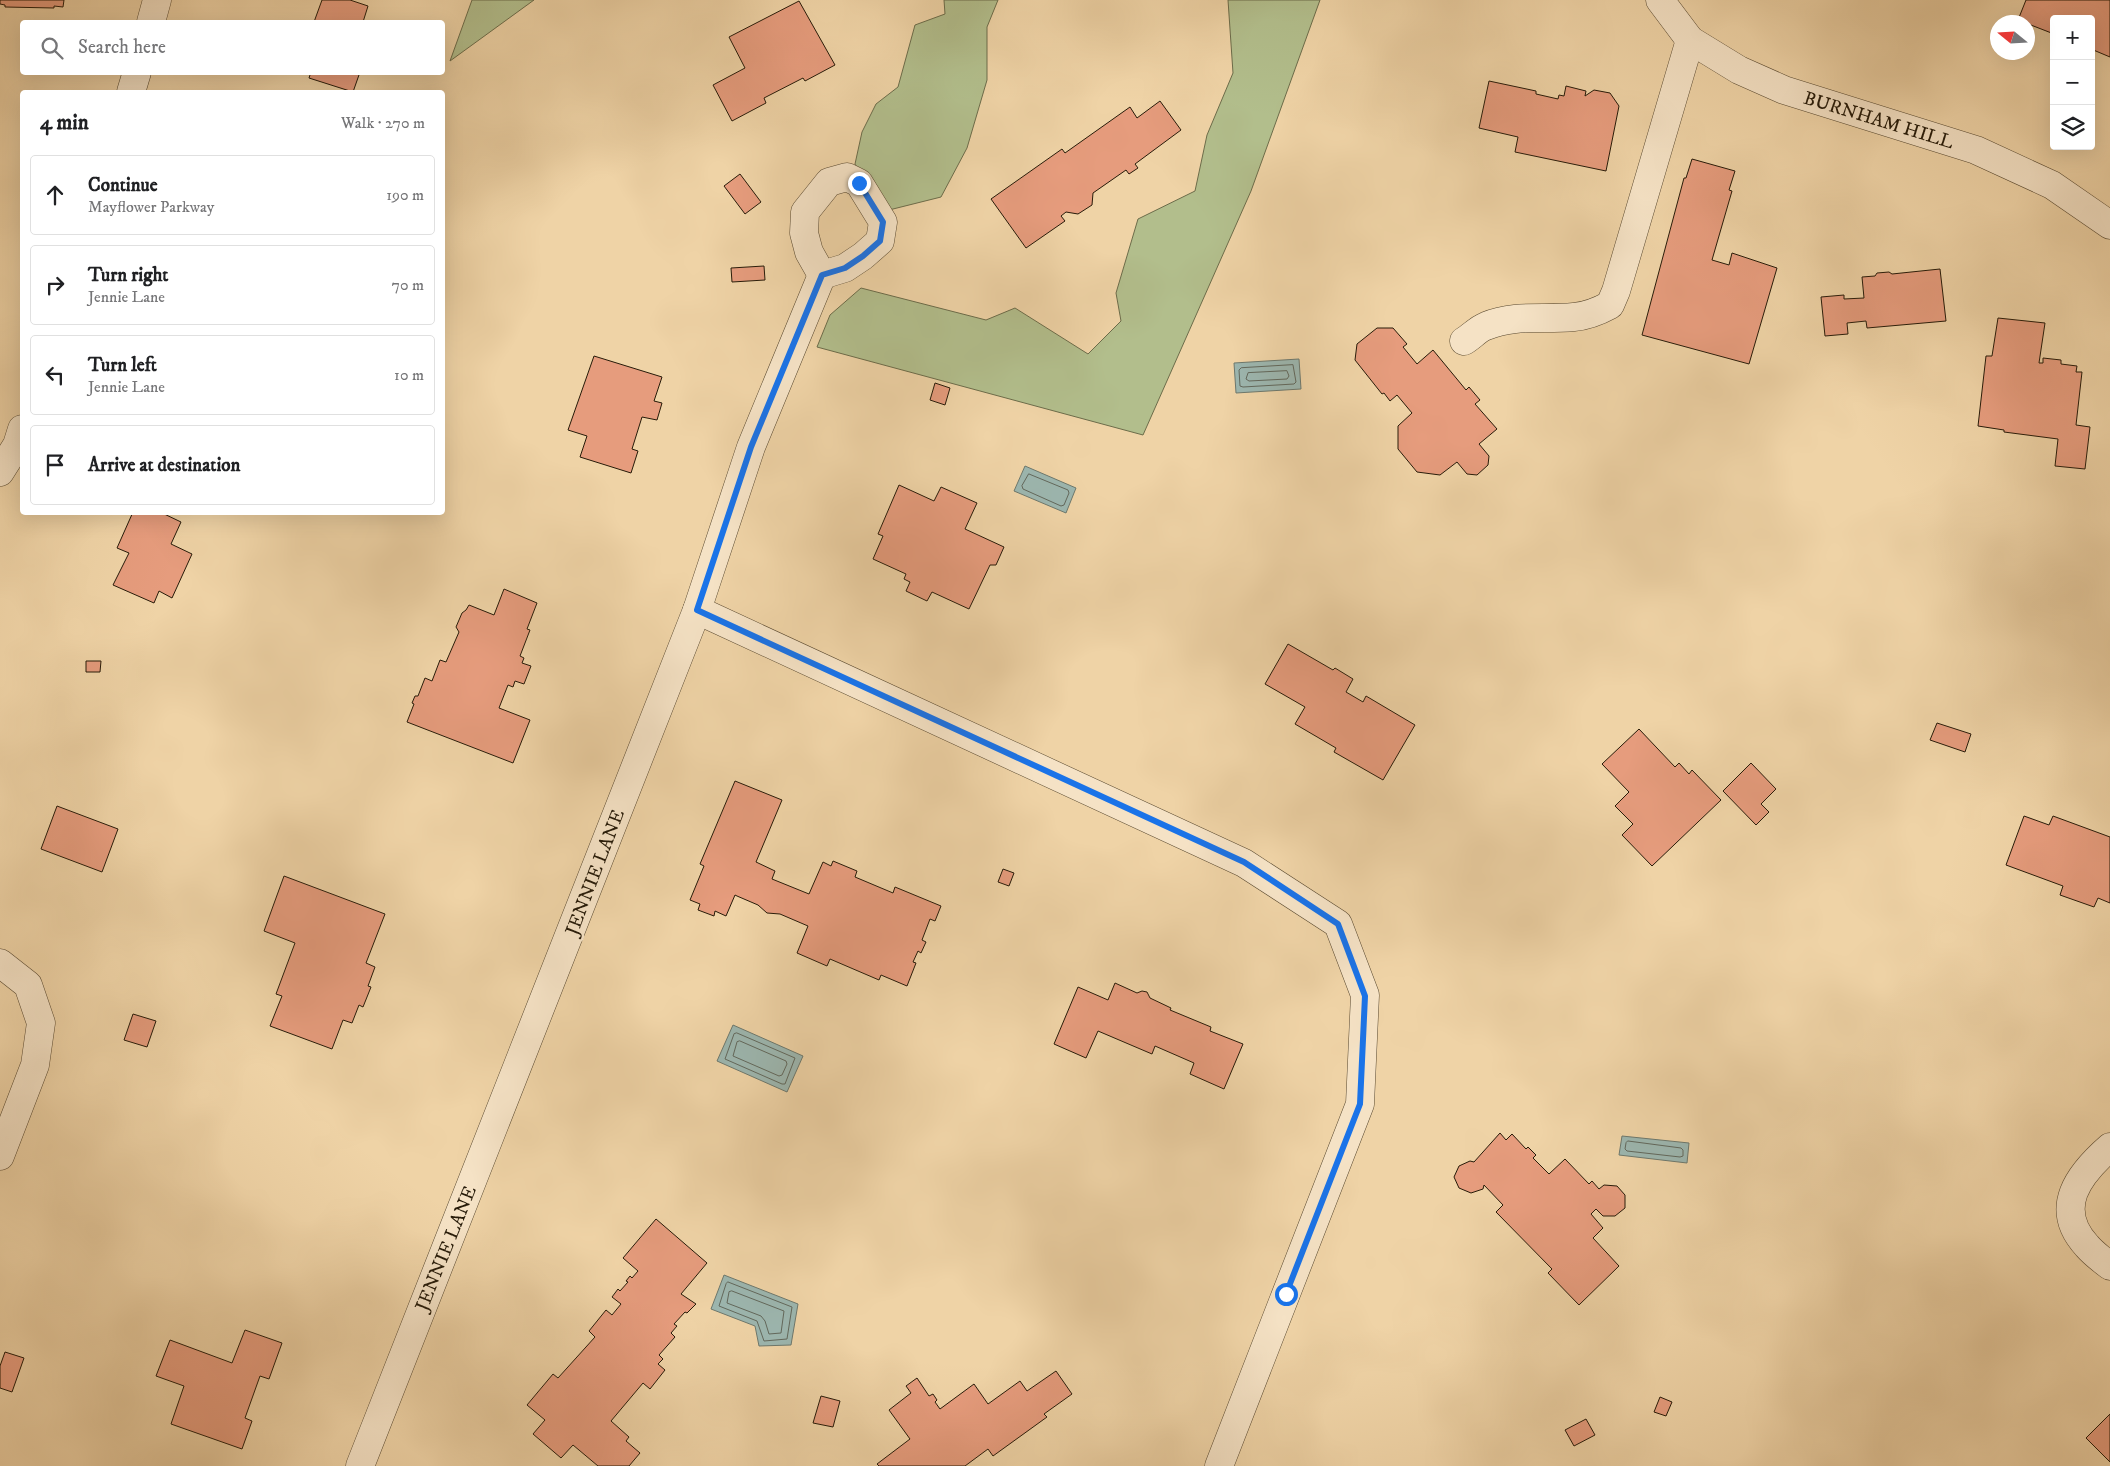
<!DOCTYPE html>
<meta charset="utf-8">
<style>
body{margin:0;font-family:"IM FELL DW Pica",serif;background:#f2f2f2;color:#202124}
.controls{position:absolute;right:15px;top:15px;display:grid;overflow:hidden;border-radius:5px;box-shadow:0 5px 20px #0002}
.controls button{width:45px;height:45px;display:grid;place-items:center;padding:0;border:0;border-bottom:1px solid #e0e0e0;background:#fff;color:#202124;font:25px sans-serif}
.compass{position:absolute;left:1990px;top:15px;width:45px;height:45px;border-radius:50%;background:#fff;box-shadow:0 5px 20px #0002;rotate:288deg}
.stop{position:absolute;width:15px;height:15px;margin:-11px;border:4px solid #1a73e8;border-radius:50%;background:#fff}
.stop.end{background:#1a73e8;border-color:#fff;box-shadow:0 1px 5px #0008}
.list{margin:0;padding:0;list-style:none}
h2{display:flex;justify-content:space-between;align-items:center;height:65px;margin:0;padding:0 20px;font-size:21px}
h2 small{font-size:16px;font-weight:400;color:#757577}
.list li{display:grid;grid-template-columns:32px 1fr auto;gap:15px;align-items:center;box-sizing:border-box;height:80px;margin:0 10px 10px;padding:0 10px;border:1px solid #e0e0e0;border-radius:5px}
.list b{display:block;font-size:19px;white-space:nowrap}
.list p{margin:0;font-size:16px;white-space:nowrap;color:#757577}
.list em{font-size:16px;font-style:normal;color:#757577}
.icon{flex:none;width:28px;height:28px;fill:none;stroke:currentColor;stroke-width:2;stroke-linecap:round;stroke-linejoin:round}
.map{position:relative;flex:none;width:2110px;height:1466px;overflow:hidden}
.search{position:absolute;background:#fff;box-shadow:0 5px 20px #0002;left:20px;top:20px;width:425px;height:55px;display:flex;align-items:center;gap:12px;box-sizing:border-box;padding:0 18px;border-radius:5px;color:#757577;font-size:19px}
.panel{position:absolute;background:#fff;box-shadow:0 5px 20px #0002;left:20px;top:90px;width:425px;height:425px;border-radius:5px}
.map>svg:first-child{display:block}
.green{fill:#b2be8c;stroke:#6c6c4a}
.water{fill:#9cb6af;stroke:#6d786d}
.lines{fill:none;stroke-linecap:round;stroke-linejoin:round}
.shore{stroke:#62685c;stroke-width:1}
.building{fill:#e69c7d;stroke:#271b09}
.minor-casing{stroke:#594930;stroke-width:29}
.minor{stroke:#f5e2c5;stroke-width:28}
.route{stroke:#1a73e8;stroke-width:6}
.labels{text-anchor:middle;stroke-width:5;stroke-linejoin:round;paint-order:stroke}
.street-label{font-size:19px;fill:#271b09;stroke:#f5e2c5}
</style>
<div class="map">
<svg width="2110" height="1466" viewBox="0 0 2110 1466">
<rect width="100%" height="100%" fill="#efd3a6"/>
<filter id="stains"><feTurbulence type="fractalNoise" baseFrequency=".004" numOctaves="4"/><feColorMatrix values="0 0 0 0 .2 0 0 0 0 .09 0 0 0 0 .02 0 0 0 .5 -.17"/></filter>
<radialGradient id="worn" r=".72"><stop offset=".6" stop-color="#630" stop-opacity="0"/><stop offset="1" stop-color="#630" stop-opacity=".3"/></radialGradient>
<!-- green -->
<g class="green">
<polygon points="472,0 534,0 450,61"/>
<polygon points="944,0 998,0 987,27 987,80 967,148 941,197 885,211 867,189 855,164 862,132 876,104 898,87 915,25 945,14"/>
<polygon points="1228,0 1320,0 1251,191 1143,435 817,347 830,315 861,288 986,320 1015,308 1088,354 1121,321 1116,293 1138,219 1195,191 1207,135 1233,73"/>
</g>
<!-- water -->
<g class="water">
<polygon points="1299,359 1301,389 1236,393 1234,363"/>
<polygon points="1025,466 1076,488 1066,513 1014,491"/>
<polygon points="733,1025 803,1056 787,1092 717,1061"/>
<polygon points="1622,1136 1689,1143 1687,1163 1619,1155"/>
<polygon points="724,1275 798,1304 791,1345 759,1346 755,1326 711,1309"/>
</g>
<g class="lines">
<!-- shore -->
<g class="shore">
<polygon points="1293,365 1296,382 1294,384 1243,387 1240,386 1239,370 1241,368"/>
<polygon points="1287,371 1289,376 1287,379 1249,381 1246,379 1248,373"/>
<polygon points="1029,474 1068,490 1069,493 1064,505 1061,506 1023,489 1022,486"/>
<polygon points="737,1033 795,1058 785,1084 782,1084 725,1059 734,1034"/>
<polygon points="740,1041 786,1061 787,1064 782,1075 779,1076 733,1056 737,1042"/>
<polygon points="1628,1141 1681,1148 1683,1150 1683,1156 1680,1157 1627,1151 1625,1149 1626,1143"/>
<polygon points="728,1282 792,1307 787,1339 764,1341 757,1321 719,1306 726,1284"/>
<polygon points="732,1291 784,1311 781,1333 769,1334 765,1321 761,1316 727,1303 729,1292"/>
</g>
</g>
<!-- building -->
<g class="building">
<polygon points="0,0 64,0 63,7 54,6 54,8 5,7 5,5 0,4"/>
<polygon points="322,0 350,0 368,6 363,22 314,22"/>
<polygon points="2026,0 2110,0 2110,57 2091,49 2091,19 2054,19 2054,34 2018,20"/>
<polygon points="799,1 835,65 805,81 803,78 764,98 766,103 732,121 713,85 745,68 729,37"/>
<polygon points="311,72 360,72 353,92 309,78"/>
<polygon points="1489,81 1536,91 1536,94 1558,99 1559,95 1564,96 1566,86 1586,91 1585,96 1594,90 1610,93 1619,106 1606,171 1515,152 1518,137 1479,128"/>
<polygon points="1160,101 1181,130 1135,164 1138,168 1129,174 1126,170 1093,193 1092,205 1078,214 1066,212 1061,216 1065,221 1026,248 991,199 1062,149 1065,153 1130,107 1137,118"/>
<polygon points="1692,159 1735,171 1729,190 1732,191 1712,260 1729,265 1732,253 1777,268 1749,364 1642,335 1684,178 1686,178"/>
<polygon points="740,174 761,202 745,214 724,186"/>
<polygon points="764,266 765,280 732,282 731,268"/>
<polygon points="1940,269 1946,321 1867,328 1866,321 1847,323 1848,334 1825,336 1821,297 1844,295 1844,299 1864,298 1862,277 1875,276 1877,273 1889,272 1892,274"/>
<polygon points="1998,318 2045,323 2039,363 2043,363 2043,358 2061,360 2061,364 2077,366 2076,372 2082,372 2076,425 2090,427 2085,469 2055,466 2058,439 2004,432 2004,430 1978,426 1986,356 1992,356"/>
<polygon points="1377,328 1393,328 1407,344 1403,347 1417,364 1433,350 1466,390 1469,387 1480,400 1475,404 1497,429 1479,444 1489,456 1488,465 1477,475 1467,474 1457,462 1440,475 1417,472 1398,449 1398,426 1412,413 1397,395 1390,401 1384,393 1382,394 1355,360 1357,344"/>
<polygon points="594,356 662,377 654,401 662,403 657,420 642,417 632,449 638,451 631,473 580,457 587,436 568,430"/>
<polygon points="935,383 950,388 945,405 930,400"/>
<polygon points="899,485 934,501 941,487 977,503 965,529 1004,547 996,565 990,565 969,609 932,592 927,601 906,591 910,582 904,579 906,574 873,559 883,536 878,534"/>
<polygon points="133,512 160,512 181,522 171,544 192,554 172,598 159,591 154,603 113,585 129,553 117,548"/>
<polygon points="504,589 537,603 527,629 530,630 520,656 524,658 522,663 531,666 524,684 515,681 513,687 508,685 499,708 530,720 513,763 407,722 414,704 412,703 415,696 418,696 425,678 432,681 440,660 446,662 459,632 456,627 462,613 466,610 469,605 494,615"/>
<polygon points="1288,644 1333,670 1335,668 1353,679 1346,692 1363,702 1366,696 1415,725 1383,780 1334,752 1336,748 1295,724 1305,707 1265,684"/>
<polygon points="86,661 101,661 100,672 86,672"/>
<polygon points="1937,723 1971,734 1965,752 1930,740"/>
<polygon points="1639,729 1675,767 1679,763 1689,774 1692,770 1721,800 1652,866 1622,835 1633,824 1615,806 1629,792 1602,764"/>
<polygon points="1751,763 1776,789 1761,804 1769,812 1756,825 1723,791"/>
<polygon points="735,781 782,800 756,862 775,871 772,879 809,894 823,862 831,866 833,861 857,871 855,877 893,893 895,887 941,906 935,921 930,919 922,940 926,942 921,953 918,951 913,962 916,963 907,986 881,975 879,980 830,959 827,966 797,953 808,926 780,914 767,913 758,905 737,896 735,895 726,916 715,911 714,916 698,910 700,904 690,900 704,866 700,864"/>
<polygon points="57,806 118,829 102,872 41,849"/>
<polygon points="2024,816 2049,825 2053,816 2110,837 2110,903 2098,898 2094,907 2060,895 2063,886 2006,865"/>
<polygon points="1003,869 1014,873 1009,886 998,882"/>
<polygon points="284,876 385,914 366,963 375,967 368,986 371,987 363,1007 359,1005 352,1023 343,1020 332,1049 270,1026 282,996 276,994 295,943 264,931"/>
<polygon points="1115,983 1137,993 1142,991 1147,992 1150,998 1171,1008 1170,1010 1211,1027 1210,1031 1243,1044 1224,1089 1190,1074 1194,1063 1155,1046 1152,1054 1098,1031 1086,1058 1054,1044 1078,987 1108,1000"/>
<polygon points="133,1014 156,1021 147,1047 124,1040"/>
<polygon points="1500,1133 1506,1140 1512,1134 1526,1149 1528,1147 1536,1155 1533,1158 1549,1174 1565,1159 1589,1184 1592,1181 1599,1189 1604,1185 1617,1186 1625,1195 1625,1208 1615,1216 1603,1216 1596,1209 1591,1214 1603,1228 1593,1238 1619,1266 1579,1305 1548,1273 1552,1269 1496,1212 1503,1205 1484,1185 1483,1189 1471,1193 1459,1188 1454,1177 1459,1166 1470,1161 1474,1162"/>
<polygon points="656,1219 707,1263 681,1294 696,1304 687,1313 685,1312 674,1324 677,1326 671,1333 675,1337 659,1355 663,1359 658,1364 665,1370 650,1389 643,1383 611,1421 629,1437 626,1441 640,1453 629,1466 598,1466 573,1445 561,1458 533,1434 545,1420 527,1405 553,1374 558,1378 595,1337 589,1331 606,1310 612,1315 621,1304 612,1297 618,1289 620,1291 628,1282 626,1281 630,1276 632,1278 638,1271 623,1258"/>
<polygon points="245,1330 282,1343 269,1379 260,1376 245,1418 252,1421 242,1449 171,1424 184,1386 156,1376 170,1340 232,1363"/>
<polygon points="5,1352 24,1358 12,1392 0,1388 0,1366"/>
<polygon points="1056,1371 1072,1394 1044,1414 1047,1417 993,1456 988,1449 965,1466 879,1466 877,1464 910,1439 889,1410 911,1393 906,1386 917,1378 929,1396 933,1394 937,1400 935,1402 940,1409 974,1384 988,1404 1020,1381 1027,1391"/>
<polygon points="821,1396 840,1401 833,1427 813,1423"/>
<polygon points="1660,1397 1672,1402 1666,1416 1654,1412"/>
<polygon points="2110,1414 2110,1462 2086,1438"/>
<polygon points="1586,1419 1595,1435 1574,1446 1565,1430"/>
</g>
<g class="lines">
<!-- minor casing -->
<g class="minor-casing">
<g id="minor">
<polyline points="1660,0 1690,40 1739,70 1784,90 1976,150 2052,185 2110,225"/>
<polyline points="151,22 157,0"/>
<polyline points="131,92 137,72"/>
<polygon points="847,177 859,183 883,222 880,241 863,256 845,268 822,275 809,252 804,233 805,212 829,182"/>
<path d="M1464 341C1471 337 1478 329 1486 326 1515 314 1544 320 1574 317 1587 316 1599 311 1610 305L1616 291 1690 40"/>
<polyline points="0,472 17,445 22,429"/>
<polyline points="697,610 1244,863 1338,924 1365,995 1360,1104 1219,1466"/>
<polyline points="0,963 28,985 41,1023 35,1065 0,1156"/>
<path d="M2110 1147C2079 1174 2052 1208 2087 1246 2093 1253 2102 1260 2110 1266"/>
<polyline points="360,1466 697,610 751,447 822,275"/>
</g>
</g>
<!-- minor -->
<use href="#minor" class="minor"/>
</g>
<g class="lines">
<!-- route -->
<polyline class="route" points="859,183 883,222 880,241 863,256 845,268 822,275 751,447 697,610 1244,862 1338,924 1365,996 1360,1104 1286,1294"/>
</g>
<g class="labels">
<!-- street labels -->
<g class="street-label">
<text transform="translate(1879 119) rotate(17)" y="7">BURNHAM HILL</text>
<text transform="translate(594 872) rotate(-69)" y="7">JENNIE LANE</text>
<text transform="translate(445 1248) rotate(-68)" y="7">JENNIE LANE</text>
</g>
</g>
<rect width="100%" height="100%" filter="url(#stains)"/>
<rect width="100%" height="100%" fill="url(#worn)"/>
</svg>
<div class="controls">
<button>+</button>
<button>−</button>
<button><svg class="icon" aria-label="layers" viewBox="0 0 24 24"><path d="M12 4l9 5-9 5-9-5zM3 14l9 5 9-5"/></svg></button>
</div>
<svg class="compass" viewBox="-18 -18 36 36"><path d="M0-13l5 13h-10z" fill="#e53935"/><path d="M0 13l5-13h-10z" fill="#757577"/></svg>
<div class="stop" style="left:1286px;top:1294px"></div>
<div class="stop end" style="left:859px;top:183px"></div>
<div class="search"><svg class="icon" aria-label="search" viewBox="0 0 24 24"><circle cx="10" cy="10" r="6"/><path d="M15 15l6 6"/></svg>Search here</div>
<section class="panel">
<h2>4 min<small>Walk · 270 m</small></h2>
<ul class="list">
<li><svg class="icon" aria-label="ahead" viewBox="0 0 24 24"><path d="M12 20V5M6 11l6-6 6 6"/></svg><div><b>Continue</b><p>Mayflower Parkway</p></div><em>190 m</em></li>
<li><svg class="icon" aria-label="right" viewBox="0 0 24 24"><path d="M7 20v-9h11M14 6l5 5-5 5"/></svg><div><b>Turn right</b><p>Jennie Lane</p></div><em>70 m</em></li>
<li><svg class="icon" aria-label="left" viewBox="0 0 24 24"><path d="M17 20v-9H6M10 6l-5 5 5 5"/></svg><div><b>Turn left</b><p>Jennie Lane</p></div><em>10 m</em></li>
<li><svg class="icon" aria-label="arrive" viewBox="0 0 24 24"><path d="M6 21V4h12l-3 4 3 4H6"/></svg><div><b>Arrive at destination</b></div></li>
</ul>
</section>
</div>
